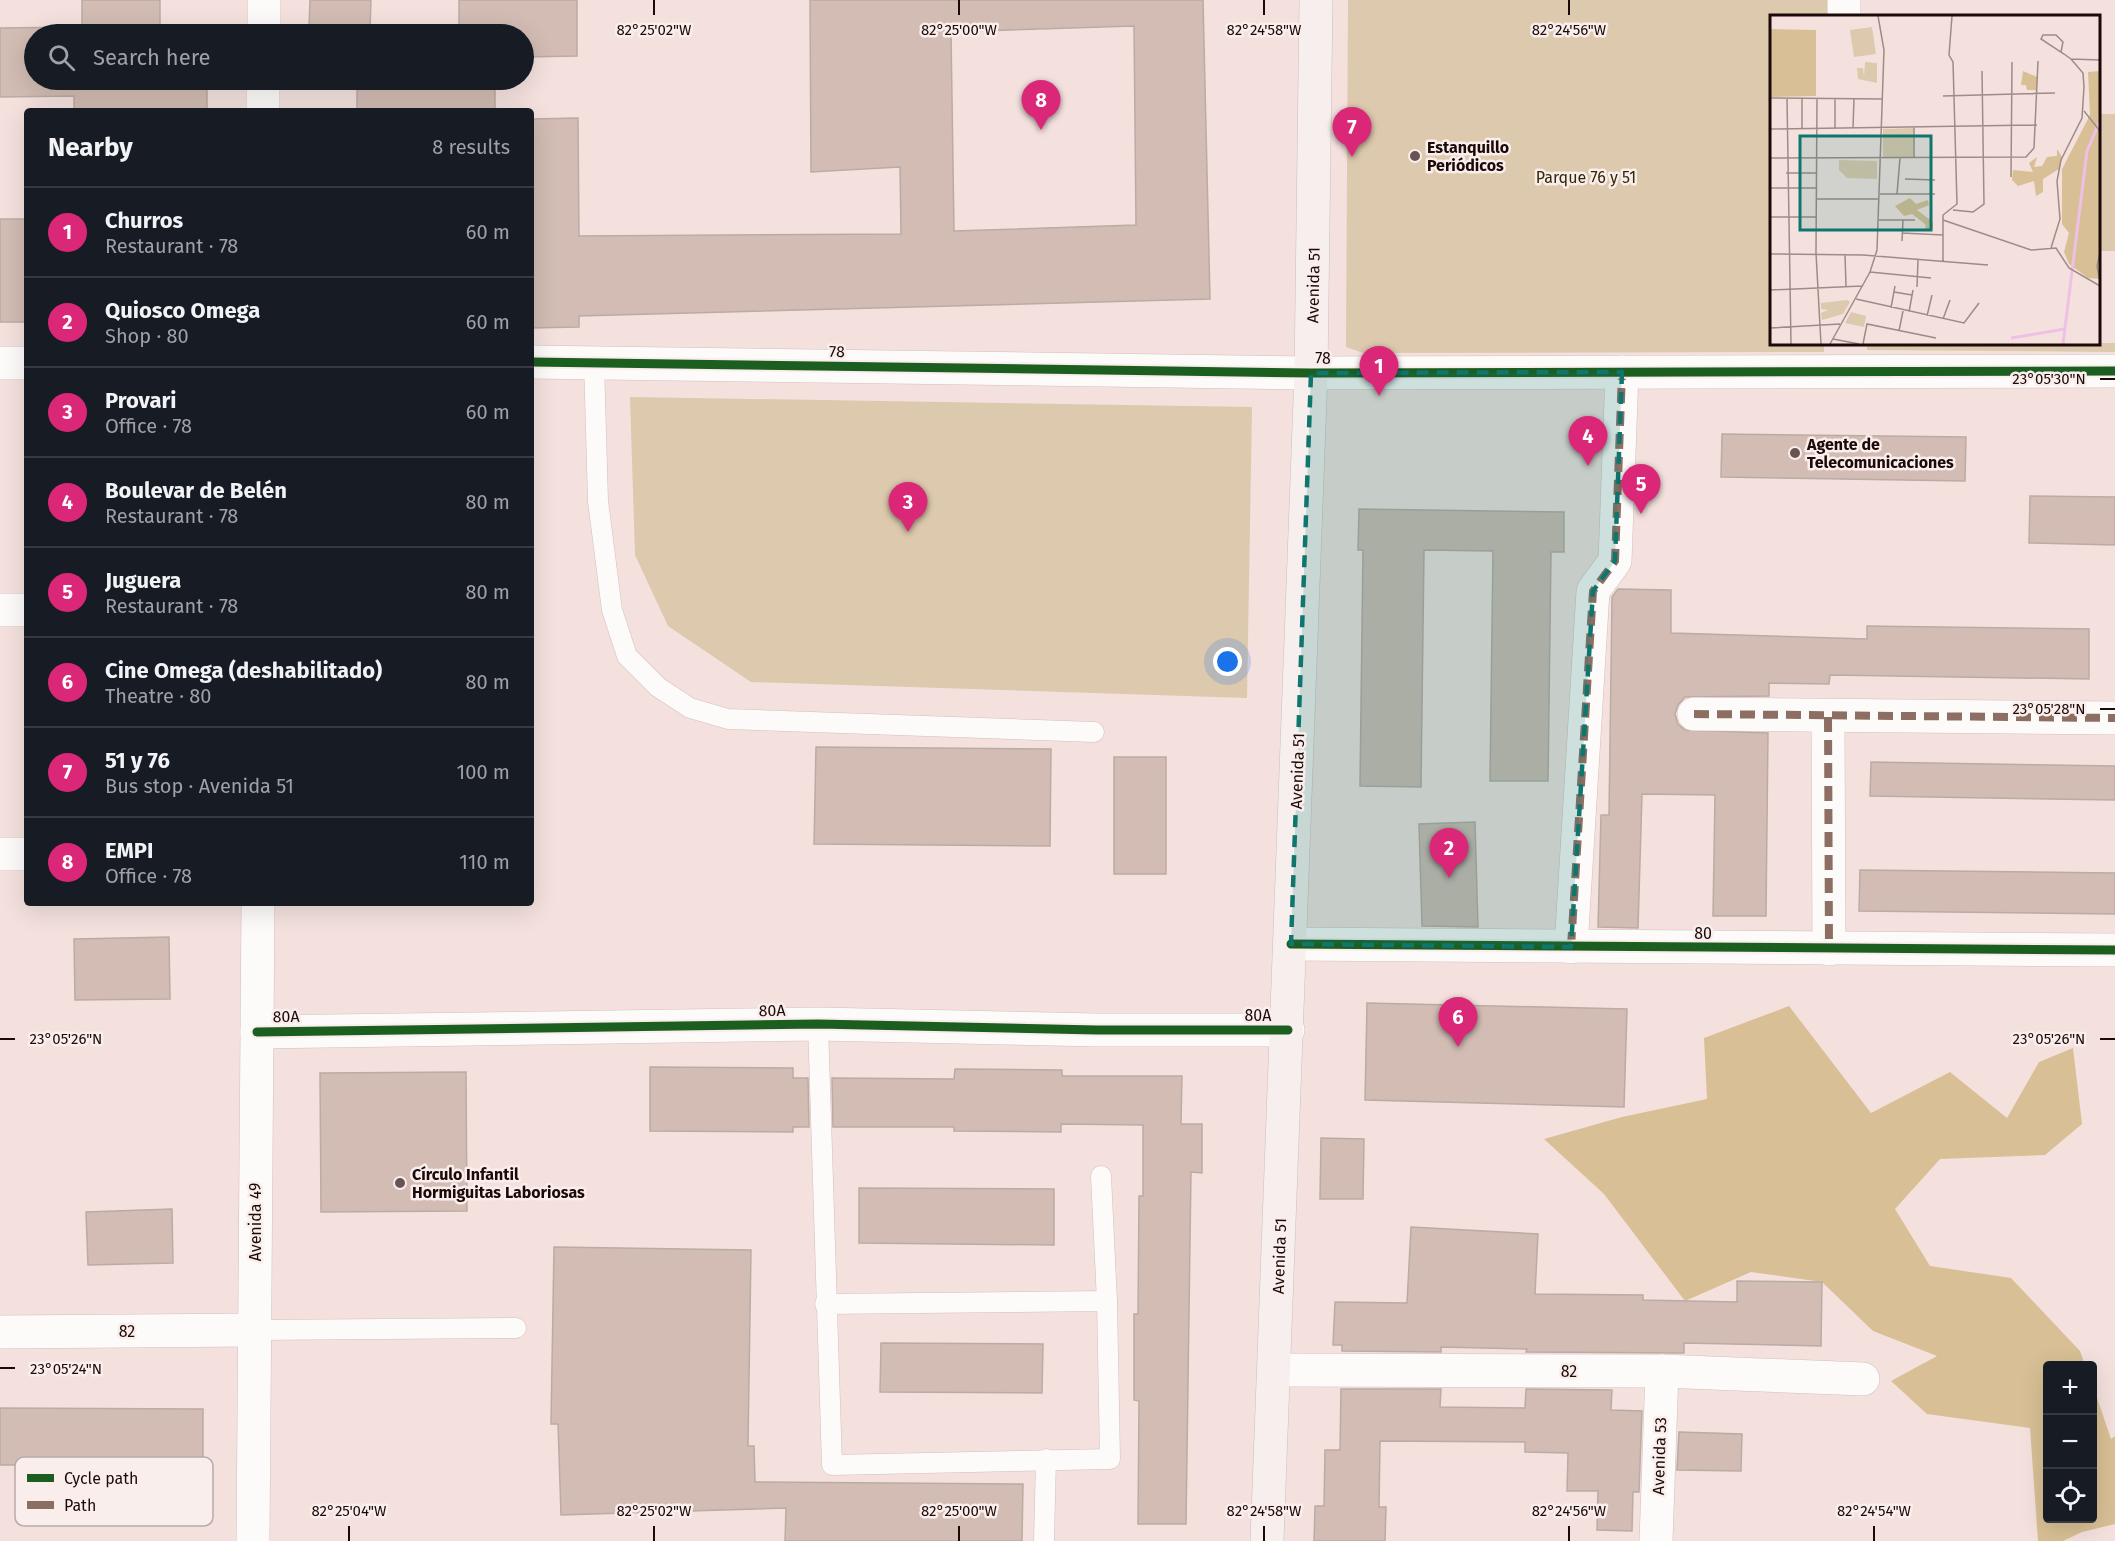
<!DOCTYPE html>
<meta charset="utf-8">
<style>
body{margin:0;font-family:"Fira Sans",sans-serif;background:#20242c;color:#f1f3f6}
.controls{position:absolute;right:18px;bottom:18px;display:grid;overflow:hidden;border-radius:6px;box-shadow:0 6px 24px #0002}
.controls button{width:54px;height:54px;display:grid;place-items:center;padding:0;border:0;border-bottom:2px solid #363941;background:#171b24;color:#f1f3f6;font:30px sans-serif}
.you{position:absolute;left:1228px;top:662px;width:21px;height:21px;margin:-15px;border:4px solid #fff;border-radius:50%;background:#1a73e8;box-shadow:0 0 0 9px #1a73e833}
.badge{display:grid;place-items:center;width:39px;height:39px;border-radius:50%;background:#db2777;color:#fff;font-size:20px;font-weight:700}
.pin{position:absolute;translate:-50% -50px;filter:drop-shadow(0 2px 3px #0008)}
.pin::after{content:'';position:absolute;top:32px;width:21px;height:18px;background:inherit;clip-path:polygon(0 0,100% 0,50% 100%)}
.list{margin:0;padding:0;list-style:none}
h2{display:flex;justify-content:space-between;align-items:center;height:78px;margin:0;padding:0 24px;font-size:26px}
h2 small{font-size:20px;font-weight:400;color:#9ea1a6}
.list li{display:grid;grid-template-columns:39px 1fr auto;gap:18px;align-items:center;box-sizing:border-box;height:90px;padding:0 24px;border-top:2px solid #363941}
.list b{display:block;font-size:22px;white-space:nowrap}
.list p{margin:0;font-size:20px;white-space:nowrap;color:#9ea1a6}
.list em{font-size:20px;font-style:normal;color:#9ea1a6}
.icon{flex:none;width:33px;height:33px;fill:none;stroke:currentColor;stroke-width:2;stroke-linecap:round;stroke-linejoin:round}
.map{position:relative;flex:none;width:2115px;height:1541px;overflow:hidden}
.search{position:absolute;background:#171b24;box-shadow:0 6px 24px #0002;left:24px;top:24px;width:510px;height:66px;display:flex;align-items:center;gap:15px;box-sizing:border-box;padding:0 21px;border-radius:33px;color:#9ea1a6;font-size:22px}
.panel{position:absolute;background:#171b24;box-shadow:0 6px 24px #0002;left:24px;top:108px;width:510px;height:798px;border-radius:6px}
.map>svg:first-child{display:block}
.green{fill:#ddc9ad}
.forest{fill:#d8bf95}
.building{fill:#d2bcb3;stroke:#bbaba5;stroke-width:1.5;fill-rule:evenodd}
.lines{fill:none;stroke-linecap:round;stroke-linejoin:round}
.lane-casing{stroke:#d2bfbc;stroke-width:21}
.street-casing{stroke:#d2bfbc;stroke-width:34}
.primary-casing{stroke:#c9bfbd;stroke-width:34}
.lane{stroke:#fdfafa;stroke-width:20}
.street{stroke:#fdfafa;stroke-width:33}
.primary{stroke:#f7efed;stroke-width:33}
.quiet{stroke:#8d6e63;stroke-width:8;stroke-dasharray:15 8;stroke-linecap:butt}
.cycleway-casing{stroke:#f9eeec;stroke-width:13}
.cycleway{stroke:#1b5e20;stroke-width:9}
.marked{fill:#0f766e;fill-opacity:0.2;stroke:#0f766e;stroke-width:4.5;stroke-dasharray:12 8;stroke-linejoin:round}
.ticks{fill:none;stroke:#1c0a08;stroke-width:2}
.poi-dot{fill:#685553;stroke:#f9eeec;stroke-width:2}
.labels{text-anchor:middle;stroke-width:5;stroke-linejoin:round;paint-order:stroke}
.poi-label{font-size:16px;font-weight:bold;fill:#1c0a08;stroke:#f9eeec;text-anchor:start}
.park-label{font-size:16px;fill:#342705;stroke:#f9eeec}
.street-label{font-size:16px;fill:#1c0a08;stroke:#f9eeec}
.inset-river{fill:none;stroke:#eec0e6;stroke-width:3}
.inset-road{fill:none;stroke:#9e8b88;stroke-width:1.5}
.view{fill:#0f766e;fill-opacity:0.15;stroke:#0f766e;stroke-width:3}
.inset-edge{fill:none;stroke:#1c0a08;stroke-width:3}
.key{fill:#f9eeec;stroke:#b7aaa8;stroke-width:1.5}
.key-label{font-size:16px;fill:#1c0a08}
.ticks-label{font-size:15px;text-anchor:middle;fill:#1c0a08;stroke:#f9eeec;stroke-width:5;stroke-linejoin:round;paint-order:stroke}
</style>
<div class="map">
<svg width="2115" height="1541" viewBox="0 0 2115 1541">
<rect width="100%" height="100%" fill="#f4e1de"/>
<!-- green -->
<g class="green">
<polygon points="1348,0 1827,0 1827,16 1772,16 1772,344 1824,344 1824,352 1363,353 1346,347"/>
<polygon points="2098,114 2115,114 2115,251 2099,251"/>
<polygon points="2115,343 2115,352 1867,350 1867,344"/>
<polygon points="630,397 1252,407 1247,698 751,682 668,626 635,555"/>
</g>
<!-- forest -->
<polygon class="forest" points="1789,1006 1871,1113 1950,1072 2007,1118 2039,1062 2073,1048 2082,1124 2045,1155 1940,1159 1895,1209 1930,1266 2011,1278 2080,1351 2085,1365 2048,1366 2048,1518 2092,1518 2093,1386 2111,1439 2115,1436 2115,1524 2082,1532 2063,1541 2038,1541 2030,1428 1927,1414 1891,1381 1937,1356 1873,1331 1822,1282 1751,1272 1685,1301 1604,1194 1544,1139 1622,1117 1707,1099 1704,1038"/>
<!-- building -->
<g class="building">
<polygon points="82,0 160,0 160,34 34,34 34,80 207,80 207,111 74,111 74,96 0,97 0,28 82,27"/>
<polygon points="310,0 371,0 370,29 309,27"/>
<polygon points="459,0 577,0 577,56 524,57 524,34 459,34"/>
<path d="M810 0H1203L1210 299 579 316V327L531 328V119L578 118 579 236 901 234 900 167 811 172ZM1134 26 1136 225 954 231 951 32Z"/>
<polygon points="438,80 495,80 495,111 357,111 357,85 438,84"/>
<rect x="0" y="219" width="27" height="103"/>
<polygon points="1722,434 1966,437 1965,481 1721,477"/>
<polygon points="2030,496 2115,497 2115,545 2029,543"/>
<polygon points="1359,509 1564,512 1564,552 1551,552 1548,781 1490,781 1493,551 1424,550 1421,787 1360,786 1363,550 1358,550"/>
<polygon points="1618,589 1671,590 1671,633 1867,639 1867,626 2089,629 2089,679 1830,675 1829,684 1769,683 1769,696 1685,697 1678,705 1675,714 1678,724 1685,730 1768,733 1766,916 1713,916 1715,795 1642,794 1638,928 1598,927 1601,815 1609,815 1612,597"/>
<polygon points="816,747 1051,749 1050,846 814,844"/>
<rect x="1114" y="757" width="52" height="117"/>
<polygon points="1871,762 2115,766 2115,800 1870,796"/>
<polygon points="1475,822 1478,927 1422,926 1419,824"/>
<polygon points="1860,870 2115,873 2115,914 1859,911"/>
<polygon points="169,937 170,999 75,1000 74,939"/>
<polygon points="1367,1003 1627,1009 1624,1107 1365,1100"/>
<polygon points="650,1067 793,1068 793,1078 808,1078 809,1127 793,1127 793,1132 650,1131"/>
<polygon points="955,1069 1062,1070 1062,1076 1182,1076 1181,1124 1202,1124 1202,1173 1191,1172 1186,1524 1138,1524 1139,1401 1134,1400 1134,1314 1138,1314 1139,1196 1143,1196 1143,1125 1061,1124 1061,1132 954,1131 954,1127 833,1127 832,1078 954,1079"/>
<polygon points="466,1072 467,1211 321,1212 320,1073"/>
<polygon points="1321,1138 1364,1139 1363,1199 1320,1199"/>
<polygon points="859,1188 1054,1189 1054,1245 859,1243"/>
<polygon points="172,1209 173,1263 88,1265 86,1212"/>
<polygon points="1411,1227 1538,1234 1535,1294 1643,1295 1643,1300 1737,1302 1737,1281 1822,1282 1821,1346 1684,1343 1684,1353 1526,1352 1527,1349 1441,1347 1441,1352 1342,1351 1342,1345 1333,1345 1335,1302 1407,1303"/>
<polygon points="554,1247 751,1250 748,1446 754,1446 755,1482 1023,1484 1022,1541 785,1541 786,1508 561,1515 558,1424 551,1424"/>
<polygon points="881,1343 1043,1344 1042,1393 880,1392"/>
<polygon points="1341,1389 1441,1389 1440,1407 1525,1408 1526,1389 1612,1390 1611,1410 1642,1411 1639,1492 1633,1492 1632,1531 1597,1530 1598,1491 1567,1491 1568,1453 1525,1452 1525,1442 1380,1441 1379,1507 1386,1507 1385,1541 1314,1541 1315,1506 1324,1506 1325,1450 1340,1450"/>
<polygon points="0,1408 203,1409 203,1465 0,1465"/>
<polygon points="1679,1432 1742,1434 1741,1471 1677,1470"/>
</g>
<g class="lines">
<!-- lane casing -->
<g class="lane-casing">
<g id="lane">
<polyline points="594,362 598,501 612,610 627,656 658,687 690,708 728,719 1094,732"/>
<polyline points="818,1024 832,1465 1110,1459 1107,1301 825,1304"/>
<polyline points="1101,1176 1107,1301"/>
<polyline points="255,1330 516,1328"/>
<polyline points="1044,1541 1046,1459"/>
</g>
</g>
<!-- street casing -->
<g class="street-casing">
<g id="street">
<polyline points="1844,0 1844,16"/>
<polyline points="264,34 264,0"/>
<polyline points="263,111 263,80"/>
<polyline points="531,362 1311,373 2115,371"/>
<polyline points="0,363 27,363"/>
<polyline points="0,610 27,610"/>
<polyline points="1694,714 2115,718"/>
<polyline points="1828,717 1829,949"/>
<polyline points="0,854 27,854"/>
<polyline points="1291,944 2115,950"/>
<polyline points="1571,947 1593,591 1615,561 1622,372"/>
<polyline points="257,1032 818,1024 1097,1030 1288,1030"/>
<polyline points="0,1332 255,1330"/>
<polyline points="1275,1370 1662,1371 1863,1379"/>
<polyline points="253,1541 258,903"/>
<polyline points="1656,1541 1662,1371"/>
</g>
</g>
<!-- primary casing -->
<g class="primary-casing">
<polyline id="primary" points="1267,1541 1311,373 1316,0"/>
</g>
<!-- lane -->
<use href="#lane" class="lane"/>
<!-- street -->
<use href="#street" class="street"/>
<!-- primary -->
<use href="#primary" class="primary"/>
<!-- quiet -->
<g class="quiet">
<polyline points="1694,714 2115,718"/>
<polyline points="1828,717 1829,949"/>
<polyline points="1571,947 1593,591 1615,561 1622,372"/>
</g>
<!-- cycleway casing -->
<g class="cycleway-casing">
<g id="cycleway">
<polyline points="531,362 1311,373 2115,371"/>
<polyline points="1291,944 2115,950"/>
<polyline points="257,1032 818,1024 1097,1030 1288,1030"/>
</g>
</g>
<!-- cycleway -->
<use href="#cycleway" class="cycleway"/>
</g>
<!-- marked area -->
<path class="marked" d="M1622 372 1615 561 1593 591 1571 947 1291 944 1311 373Z"/>
<!-- ticks -->
<path class="ticks" d="M654 0V15M959 0V15M1264 0V15M1569 0V15M2100 379H2115M2100 709H2115M0 1039H15M2100 1039H2115M0 1368H15M349 1526V1541M654 1526V1541M959 1526V1541M1264 1526V1541M1569 1526V1541M1874 1526V1541"/>
<!-- markers -->
<g class="poi-dot">
<circle cx="1415" cy="156" r="6"/>
<circle cx="1795" cy="453" r="6"/>
<circle cx="400" cy="1183" r="6"/>
</g>
<g class="labels">
<!-- poi labels -->
<g class="poi-label">
<text x="1427" y="153">Estanquillo<tspan x="1427" dy="18">Periódicos</tspan></text>
<text x="1807" y="450">Agente de<tspan x="1807" dy="18">Telecomunicaciones</tspan></text>
<text x="412" y="1180">Círculo Infantil<tspan x="412" dy="18">Hormiguitas Laboriosas</tspan></text>
</g>
<!-- park labels -->
<g class="park-label">
<text x="1586" y="183">Parque 76 y 51</text>
</g>
<!-- street labels -->
<g class="street-label">
<text transform="translate(1313 285) rotate(-89)" y="6">Avenida 51</text>
<text transform="translate(837 351) rotate(1)" y="6">78</text>
<text x="1323" y="364">78</text>
<text transform="translate(1297 771) rotate(-88)" y="6">Avenida 51</text>
<text x="1703" y="939">80</text>
<text transform="translate(772 1010) rotate(-1)" y="6">80A</text>
<text x="1258" y="1021">80A</text>
<text transform="translate(286 1016) rotate(-1)" y="6">80A</text>
<text transform="translate(255 1222) rotate(-90)" y="6">Avenida 49</text>
<text transform="translate(1279 1256) rotate(-88)" y="6">Avenida 51</text>
<text x="127" y="1337">82</text>
<text x="1569" y="1377">82</text>
<text transform="translate(1659 1456) rotate(-88)" y="6">Avenida 53</text>
</g>
</g>
<!-- overview -->
<g transform="translate(1770 15)">
<rect width="330" height="330" fill="#f4e1de"/>
<path d="M102 12 106 39 84 42 80 15ZM95 47 107 48V68L88 64 87 53H93L94 62ZM143 113V142H113V114ZM69 145 107 146V164L77 163 69 155ZM77 285 80 287 73 299 52 305 51 298 58 295 51 294V288ZM81 297 96 301 94 312 75 308Z" fill="#ddc9ad"/>
<path d="M0 14 46 15V81L0 82ZM253 56 267 62V75H257L256 70H251ZM330 56V264L318 263 299 249 294 237 299 218 292 209V154L320 100 318 57ZM287 134 292 142 289 154 273 164V177L266 181 264 166 248 171 242 165 243 155 263 157 259 148 267 142 264 152 272 151 277 142 287 141ZM140 183 146 189 158 185 159 190 147 195 163 207V214L156 216 155 209 142 199 134 201 125 191Z" fill="#d8bf95"/>
<path class="inset-river" d="M241 323 295 314M293 329 317 136 330 106"/>
<path class="inset-road" d="M301 44 330 45M173 81 285 78M0 83 113 84M17 83 21 329M47 83 46 238 51 329M65 83V113M314 96 330 116M32 113V83M83 113 84 83M0 114 267 110M0 143 256 142 264 133 268 46M144 143V112M16 158H46M241 162 242 47M135 164 165 165M0 173H46M110 179H165M127 179 130 143M46 184H108M183 195 203 197 214 189 212 56M0 202H46M109 205H145M173 205 261 235 286 233 299 253 330 271M132 218 173 220M132 226 133 205M281 233 290 204 287 166 291 145 312 103 314 72 313 58 301 44 294 39 271 24 273 20H286L293 27 291 37M330 238 327 251 330 266M0 239 93 240 218 250M75 240 76 271M173 246V200L187 189 183 47 179 40 182 1M100 257 161 263M147 272 148 245M0 275 92 271M124 277 142 280M86 284 194 308 209 288M121 293 125 271M139 297 143 275M157 301 162 280M173 304 180 285M0 313 70 309M129 316 133 296M63 324 89 329M60 329 100 257 107 235 114 35 108 1M93 329 97 309 166 323"/>
<path class="view" d="M30 121H161V215H30Z"/>
<rect width="330" height="330" class="inset-edge"/>
</g>
<!-- legend -->
<rect x="15" y="1457" width="198" height="69" rx="9" class="key"/>
<rect x="27" y="1474" width="27" height="8" fill="#1b5e20"/>
<rect x="27" y="1501" width="27" height="8" fill="#8d6e63"/>
<g class="key-label">
<text x="64" y="1484">Cycle path</text>
<text x="64" y="1511">Path</text>
</g>
<g class="ticks-label">
<text x="654" y="35">82°25'02"W</text>
<text x="959" y="35">82°25'00"W</text>
<text x="1264" y="35">82°24'58"W</text>
<text x="1569" y="35">82°24'56"W</text>
<text x="2049" y="384">23°05'30"N</text>
<text x="2049" y="714">23°05'28"N</text>
<text x="66" y="1044">23°05'26"N</text>
<text x="2049" y="1044">23°05'26"N</text>
<text x="66" y="1374">23°05'24"N</text>
<text x="349" y="1516">82°25'04"W</text>
<text x="654" y="1516">82°25'02"W</text>
<text x="959" y="1516">82°25'00"W</text>
<text x="1264" y="1516">82°24'58"W</text>
<text x="1569" y="1516">82°24'56"W</text>
<text x="1874" y="1516">82°24'54"W</text>
</g>
</svg>
<div class="controls">
<button>+</button>
<button>−</button>
<button><svg class="icon" aria-label="locate" viewBox="0 0 24 24"><circle cx="12" cy="12" r="6"/><path d="M12 2v4M12 18v4M2 12h4M18 12h4"/></svg></button>
</div>
<div class="you"></div>
<div class="pin badge" style="left:1379px;top:396px">1</div>
<div class="pin badge" style="left:1449px;top:878px">2</div>
<div class="pin badge" style="left:908px;top:532px">3</div>
<div class="pin badge" style="left:1588px;top:466px">4</div>
<div class="pin badge" style="left:1641px;top:514px">5</div>
<div class="pin badge" style="left:1458px;top:1047px">6</div>
<div class="pin badge" style="left:1352px;top:157px">7</div>
<div class="pin badge" style="left:1041px;top:130px">8</div>
<div class="search"><svg class="icon" aria-label="search" viewBox="0 0 24 24"><circle cx="10" cy="10" r="6"/><path d="M15 15l6 6"/></svg>Search here</div>
<section class="panel">
<h2>Nearby<small>8 results</small></h2>
<ul class="list">
<li><span class="badge">1</span><div><b>Churros</b><p>Restaurant · 78</p></div><em>60 m</em></li>
<li><span class="badge">2</span><div><b>Quiosco Omega</b><p>Shop · 80</p></div><em>60 m</em></li>
<li><span class="badge">3</span><div><b>Provari</b><p>Office · 78</p></div><em>60 m</em></li>
<li><span class="badge">4</span><div><b>Boulevar de Belén</b><p>Restaurant · 78</p></div><em>80 m</em></li>
<li><span class="badge">5</span><div><b>Juguera</b><p>Restaurant · 78</p></div><em>80 m</em></li>
<li><span class="badge">6</span><div><b>Cine Omega (deshabilitado)</b><p>Theatre · 80</p></div><em>80 m</em></li>
<li><span class="badge">7</span><div><b>51 y 76</b><p>Bus stop · Avenida 51</p></div><em>100 m</em></li>
<li><span class="badge">8</span><div><b>EMPI</b><p>Office · 78</p></div><em>110 m</em></li>
</ul>
</section>
</div>
